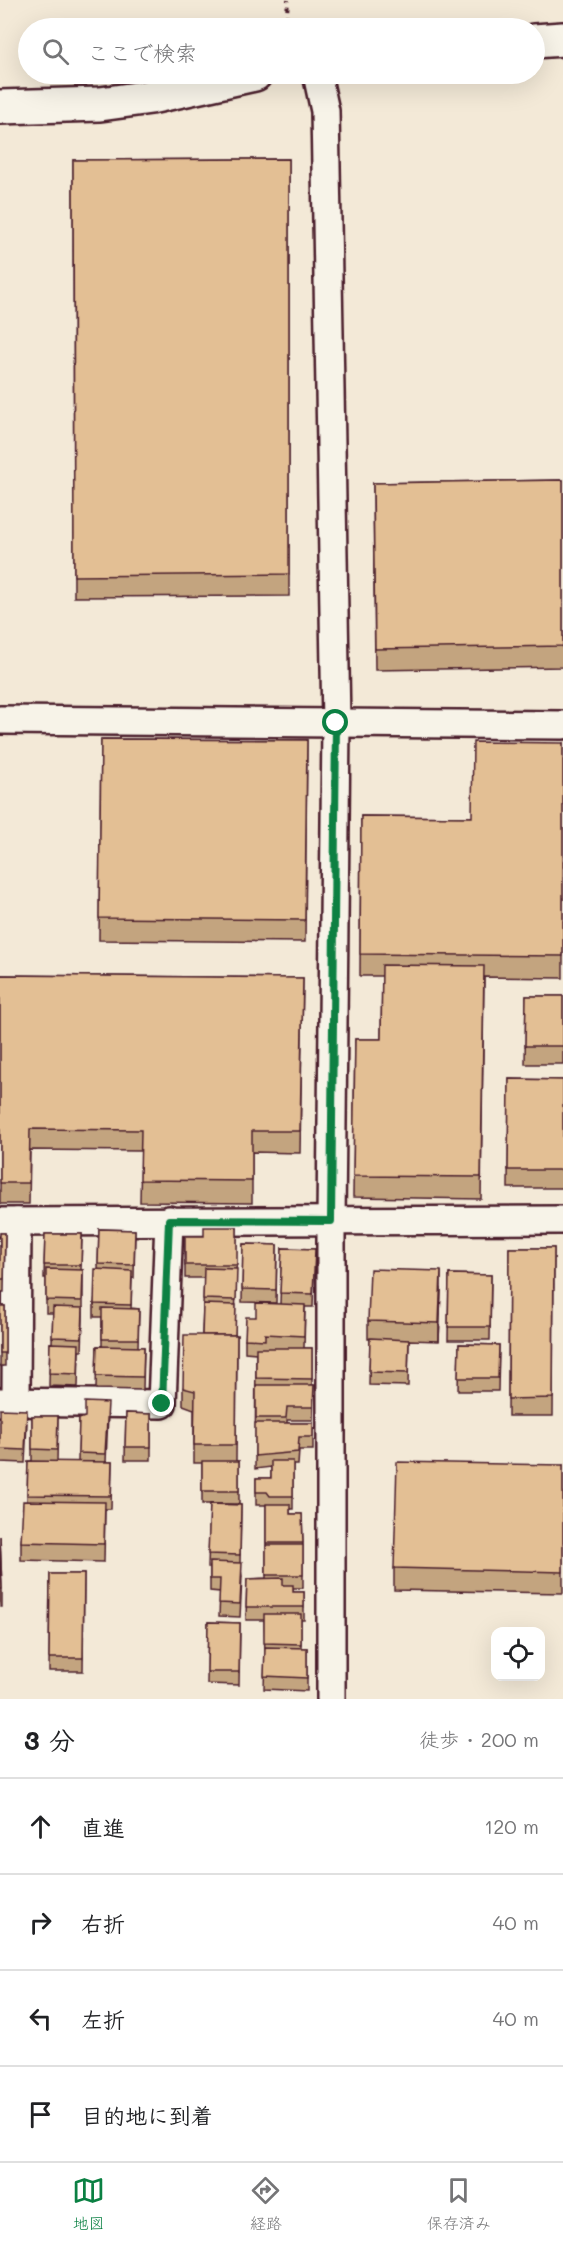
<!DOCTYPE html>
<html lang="ja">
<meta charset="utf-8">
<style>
body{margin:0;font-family:Mali,"Klee One",sans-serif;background:#f6f6f6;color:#202124}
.controls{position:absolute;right:18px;bottom:18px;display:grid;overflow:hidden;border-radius:12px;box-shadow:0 6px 24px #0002}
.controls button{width:54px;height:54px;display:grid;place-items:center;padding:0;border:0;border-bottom:2px solid #e0e0e0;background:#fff;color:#202124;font:30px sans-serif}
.stop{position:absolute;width:18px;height:18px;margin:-14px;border:4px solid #0b8043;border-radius:50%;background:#fff}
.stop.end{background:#0b8043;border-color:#fff;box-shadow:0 2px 6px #0008}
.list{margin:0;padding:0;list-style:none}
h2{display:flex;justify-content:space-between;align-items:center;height:78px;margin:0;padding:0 24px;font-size:26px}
h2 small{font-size:20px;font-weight:400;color:#757577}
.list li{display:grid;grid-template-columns:39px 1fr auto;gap:18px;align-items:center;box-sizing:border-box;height:96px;padding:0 24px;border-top:2px solid #e0e0e0}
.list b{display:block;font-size:22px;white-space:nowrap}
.list em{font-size:20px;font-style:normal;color:#757577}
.icon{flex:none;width:33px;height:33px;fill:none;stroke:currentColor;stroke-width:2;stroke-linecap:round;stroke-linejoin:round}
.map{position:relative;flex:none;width:563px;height:1699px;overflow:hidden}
.search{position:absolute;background:#fff;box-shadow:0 6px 24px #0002;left:18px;right:18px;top:18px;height:66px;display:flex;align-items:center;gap:15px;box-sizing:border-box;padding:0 21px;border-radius:33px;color:#757577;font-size:22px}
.sheet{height:462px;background:#fff}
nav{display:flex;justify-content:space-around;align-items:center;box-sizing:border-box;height:84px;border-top:2px solid #e0e0e0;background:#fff;font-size:16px;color:#757577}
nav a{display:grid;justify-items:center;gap:3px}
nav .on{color:#0b8043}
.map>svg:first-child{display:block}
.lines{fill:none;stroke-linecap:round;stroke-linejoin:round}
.street-casing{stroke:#4a1f2b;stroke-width:32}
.secondary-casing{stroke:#4a1f2b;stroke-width:38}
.path{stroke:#4a1f2b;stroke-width:4;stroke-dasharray:4.5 4.5;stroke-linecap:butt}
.street{stroke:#f7f3e8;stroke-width:27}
.secondary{stroke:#f7f3e8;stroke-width:33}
.wall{fill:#c3a47f;stroke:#4a1f2b;stroke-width:1.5}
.shaded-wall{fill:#9f8668;stroke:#4a1f2b;stroke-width:1.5}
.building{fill:#e3bf94;stroke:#4a1f2b;stroke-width:1.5}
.route{stroke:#0b8043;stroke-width:8}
</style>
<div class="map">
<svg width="563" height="1699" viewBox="0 0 563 1699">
<rect width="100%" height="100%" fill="#f3e9d7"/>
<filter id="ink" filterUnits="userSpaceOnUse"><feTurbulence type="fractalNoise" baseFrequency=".0167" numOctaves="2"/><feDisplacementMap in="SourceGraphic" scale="12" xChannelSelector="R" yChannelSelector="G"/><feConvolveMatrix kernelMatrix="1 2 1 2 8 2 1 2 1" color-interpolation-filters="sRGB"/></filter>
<g filter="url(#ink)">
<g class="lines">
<!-- street casing -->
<g class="street-casing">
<g id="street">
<polyline points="317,74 325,111 336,723 331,1221 331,1699"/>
<polyline points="0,720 563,725"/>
<polyline points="0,1222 563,1220"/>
<polyline points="16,1401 17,1222"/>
<polyline points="0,1402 162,1404 169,1220"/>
</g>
</g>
<!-- secondary casing -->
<g class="secondary-casing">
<g id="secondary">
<polyline points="534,41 563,39"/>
<polyline points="0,107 100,104 151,97 255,74"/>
</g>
</g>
<!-- path -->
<polyline class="path" points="286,28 288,0"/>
<!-- street -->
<use href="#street" class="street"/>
<!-- secondary -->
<use href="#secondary" class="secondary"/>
</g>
<!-- wall -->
<g class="wall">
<polygon points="289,159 289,596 74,597 73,160"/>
<polygon points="563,480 563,667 375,670 373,483"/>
<polygon points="101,739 307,740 305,942 99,940"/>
<polygon points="563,743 563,978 484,977 481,1199 353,1197 355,1039 381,1039 382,976 360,976 361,816 472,817"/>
<polygon points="0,975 303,978 300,1153 252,1152 252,1203 140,1202 141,1151 30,1150 29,1204 0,1204"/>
<polygon points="526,996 563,996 563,1064 525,1064"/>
<polygon points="509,1079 563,1080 563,1188 508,1188"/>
<polygon points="237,1227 235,1335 237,1335 236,1461 239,1461 239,1504 202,1504 202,1463 194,1463 194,1409 183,1405 183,1388 202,1335 204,1278 185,1278 185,1236 204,1236"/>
<polygon points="99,1229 135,1230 134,1278 132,1278 131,1308 139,1309 138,1347 144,1347 143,1390 96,1389 97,1346 102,1346 102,1317 94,1317 94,1304 98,1270"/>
<polygon points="0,1233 5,1233 4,1292 0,1292"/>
<polygon points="45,1234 82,1234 81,1270 83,1270 83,1321 82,1351 79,1351 78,1387 49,1386 50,1343 52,1343 53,1313 46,1313 46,1278 44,1278"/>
<polygon points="243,1244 277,1245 276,1303 242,1302"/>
<polygon points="282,1248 315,1249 313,1307 305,1307 304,1348 312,1348 312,1385 314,1385 313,1420 287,1420 287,1423 313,1423 313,1450 299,1450 298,1465 293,1465 293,1509 290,1509 290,1514 302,1514 303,1545 303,1588 293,1588 293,1592 304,1592 304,1620 301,1620 301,1648 307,1648 307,1691 264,1689 265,1656 264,1620 246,1620 247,1579 266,1578 266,1505 256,1505 256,1478 271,1478 271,1467 255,1469 256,1353 245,1352 245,1339 256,1317 280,1304"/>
<polygon points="509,1248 554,1248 553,1416 508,1416"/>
<polygon points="449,1274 491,1275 490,1340 448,1340"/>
<polygon points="441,1289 439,1341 409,1340 408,1386 369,1385 370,1339 368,1339 368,1321"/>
<rect x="0" y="1306" width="5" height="60"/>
<polygon points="459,1344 499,1345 498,1391 458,1391"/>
<polygon points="126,1413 151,1414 151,1460 125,1460"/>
<polygon points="108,1415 106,1462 112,1462 111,1509 105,1509 104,1562 21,1560 21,1542 27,1501 28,1461 32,1461 32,1416 58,1416 57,1462 78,1462 79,1419"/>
<polygon points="0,1422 27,1423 25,1463 0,1462"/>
<polygon points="563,1465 563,1593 394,1590 394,1568"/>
<polygon points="210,1504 241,1505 240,1563 242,1576 240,1617 219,1616 220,1592 210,1591 210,1567 208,1567"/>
<polygon points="0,1536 2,1589 2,1607 0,1607"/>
<polygon points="50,1574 84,1574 83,1671 49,1671"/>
<polygon points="208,1622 240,1623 239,1685 207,1684"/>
</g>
<!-- shaded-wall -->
<polygon class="shaded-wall" points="441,1271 441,1289 439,1341 439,1323"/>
<!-- building -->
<g class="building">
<polygon points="289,159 289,574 74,576 73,160"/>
<polygon points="563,480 563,646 375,649 373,483"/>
<polygon points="101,739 307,740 305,920 99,918"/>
<polygon points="473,742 563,743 563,956 360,954 361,816 472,817"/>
<polygon points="382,965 484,966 481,1177 353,1176 355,1039 381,1039"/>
<polygon points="0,975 303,978 300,1131 252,1131 252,1181 140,1180 141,1130 30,1129 29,1183 0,1183"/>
<polygon points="526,996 563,996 563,1046 525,1046"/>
<polygon points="509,1079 563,1080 563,1170 508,1170"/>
<polygon points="204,1227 237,1227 237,1265 185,1265 185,1236 204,1236"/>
<polygon points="99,1229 135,1230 134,1265 98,1264"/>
<polygon points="0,1233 5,1233 4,1279 0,1279"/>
<polygon points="45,1234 82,1234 81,1265 44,1265"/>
<polygon points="243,1244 277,1245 276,1290 242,1289"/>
<polygon points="282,1248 315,1249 313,1294 280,1293"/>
<polygon points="509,1248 554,1248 553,1398 508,1399"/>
<polygon points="204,1268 237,1269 236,1300 203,1299"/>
<polygon points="46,1269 83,1270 82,1301 46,1300"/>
<polygon points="95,1269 132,1271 131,1305 94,1304"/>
<polygon points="370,1269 441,1271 439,1323 368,1321"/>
<polygon points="449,1274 491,1275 490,1327 448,1327"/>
<polygon points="256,1303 305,1305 304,1336 265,1334 265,1340 245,1339 246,1317 256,1317"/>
<polygon points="203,1304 236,1305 235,1335 202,1335"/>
<rect x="0" y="1306" width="5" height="47"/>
<polygon points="53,1307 83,1308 82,1338 52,1337"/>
<polygon points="102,1308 139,1309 138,1339 102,1339"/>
<polygon points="184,1335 237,1335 236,1445 194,1445 195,1391 183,1388"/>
<polygon points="370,1338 409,1340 408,1373 369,1372"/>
<polygon points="50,1343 79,1344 78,1374 49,1373"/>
<polygon points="459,1344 499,1345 498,1378 458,1378"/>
<polygon points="97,1346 144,1347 143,1377 96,1376"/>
<polygon points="256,1348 312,1348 312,1379 256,1378"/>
<polygon points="256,1385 314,1385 313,1407 287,1407 286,1418 256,1418"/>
<polygon points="85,1402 108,1403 105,1454 78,1453 79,1419 85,1417"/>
<polygon points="0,1409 27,1410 25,1450 0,1449"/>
<polygon points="126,1413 151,1414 151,1447 125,1447"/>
<polygon points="32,1416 58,1416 57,1450 32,1449"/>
<polygon points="255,1423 313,1423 313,1437 299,1437 298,1452 255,1456"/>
<polygon points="28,1461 112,1462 111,1496 27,1495"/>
<rect x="202" y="1461" width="37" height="30"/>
<polygon points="271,1461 293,1461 293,1496 270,1496 267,1492 256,1492 256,1478 271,1478"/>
<polygon points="397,1462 563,1465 563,1572 394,1568"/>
<polygon points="23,1501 105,1502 104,1544 21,1542"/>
<polygon points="210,1504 241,1505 240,1555 208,1554"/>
<polygon points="266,1504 290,1504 290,1514 302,1514 303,1543 266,1543"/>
<polygon points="0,1536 2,1589 0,1589"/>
<rect x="266" y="1545" width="37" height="30"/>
<polygon points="210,1562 242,1563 240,1604 219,1603 220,1579 210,1579"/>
<polygon points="50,1574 84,1574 83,1658 49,1658"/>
<polygon points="283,1578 283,1585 293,1585 293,1592 304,1592 304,1607 246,1607 247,1579"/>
<polygon points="264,1614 301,1614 301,1644 264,1643"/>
<polygon points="208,1622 240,1623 239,1672 207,1672"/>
<polygon points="265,1647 307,1648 307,1678 264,1676"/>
</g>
</g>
<g class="lines" filter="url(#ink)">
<!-- route -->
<polyline class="route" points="162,1404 169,1220 331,1221 336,723"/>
</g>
</svg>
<div class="controls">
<button><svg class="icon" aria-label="locate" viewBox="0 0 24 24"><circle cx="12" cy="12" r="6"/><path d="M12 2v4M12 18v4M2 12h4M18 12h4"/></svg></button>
</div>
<div class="stop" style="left:336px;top:723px"></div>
<div class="stop end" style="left:162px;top:1404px"></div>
<div class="search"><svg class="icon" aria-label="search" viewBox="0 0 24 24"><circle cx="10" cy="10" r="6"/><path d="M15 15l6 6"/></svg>ここで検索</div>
</div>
<section class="sheet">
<h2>3 分<small>徒歩 · 200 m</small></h2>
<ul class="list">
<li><svg class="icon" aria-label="ahead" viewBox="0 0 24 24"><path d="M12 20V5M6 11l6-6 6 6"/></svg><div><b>直進</b></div><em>120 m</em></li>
<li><svg class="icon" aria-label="right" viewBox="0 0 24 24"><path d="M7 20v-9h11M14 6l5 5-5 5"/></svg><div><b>右折</b></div><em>40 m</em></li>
<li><svg class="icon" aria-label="left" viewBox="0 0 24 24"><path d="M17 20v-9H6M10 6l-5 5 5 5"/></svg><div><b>左折</b></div><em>40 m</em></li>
<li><svg class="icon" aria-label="arrive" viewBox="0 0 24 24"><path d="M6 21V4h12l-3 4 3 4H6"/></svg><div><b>目的地に到着</b></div></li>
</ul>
</section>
<nav>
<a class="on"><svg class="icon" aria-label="map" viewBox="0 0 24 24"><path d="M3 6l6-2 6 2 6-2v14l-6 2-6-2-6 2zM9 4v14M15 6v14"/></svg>地図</a>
<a><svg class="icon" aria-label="directions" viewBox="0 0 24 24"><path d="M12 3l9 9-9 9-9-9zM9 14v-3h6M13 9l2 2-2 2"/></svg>経路</a>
<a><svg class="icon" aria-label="saved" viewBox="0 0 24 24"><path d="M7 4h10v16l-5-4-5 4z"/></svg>保存済み</a>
</nav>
